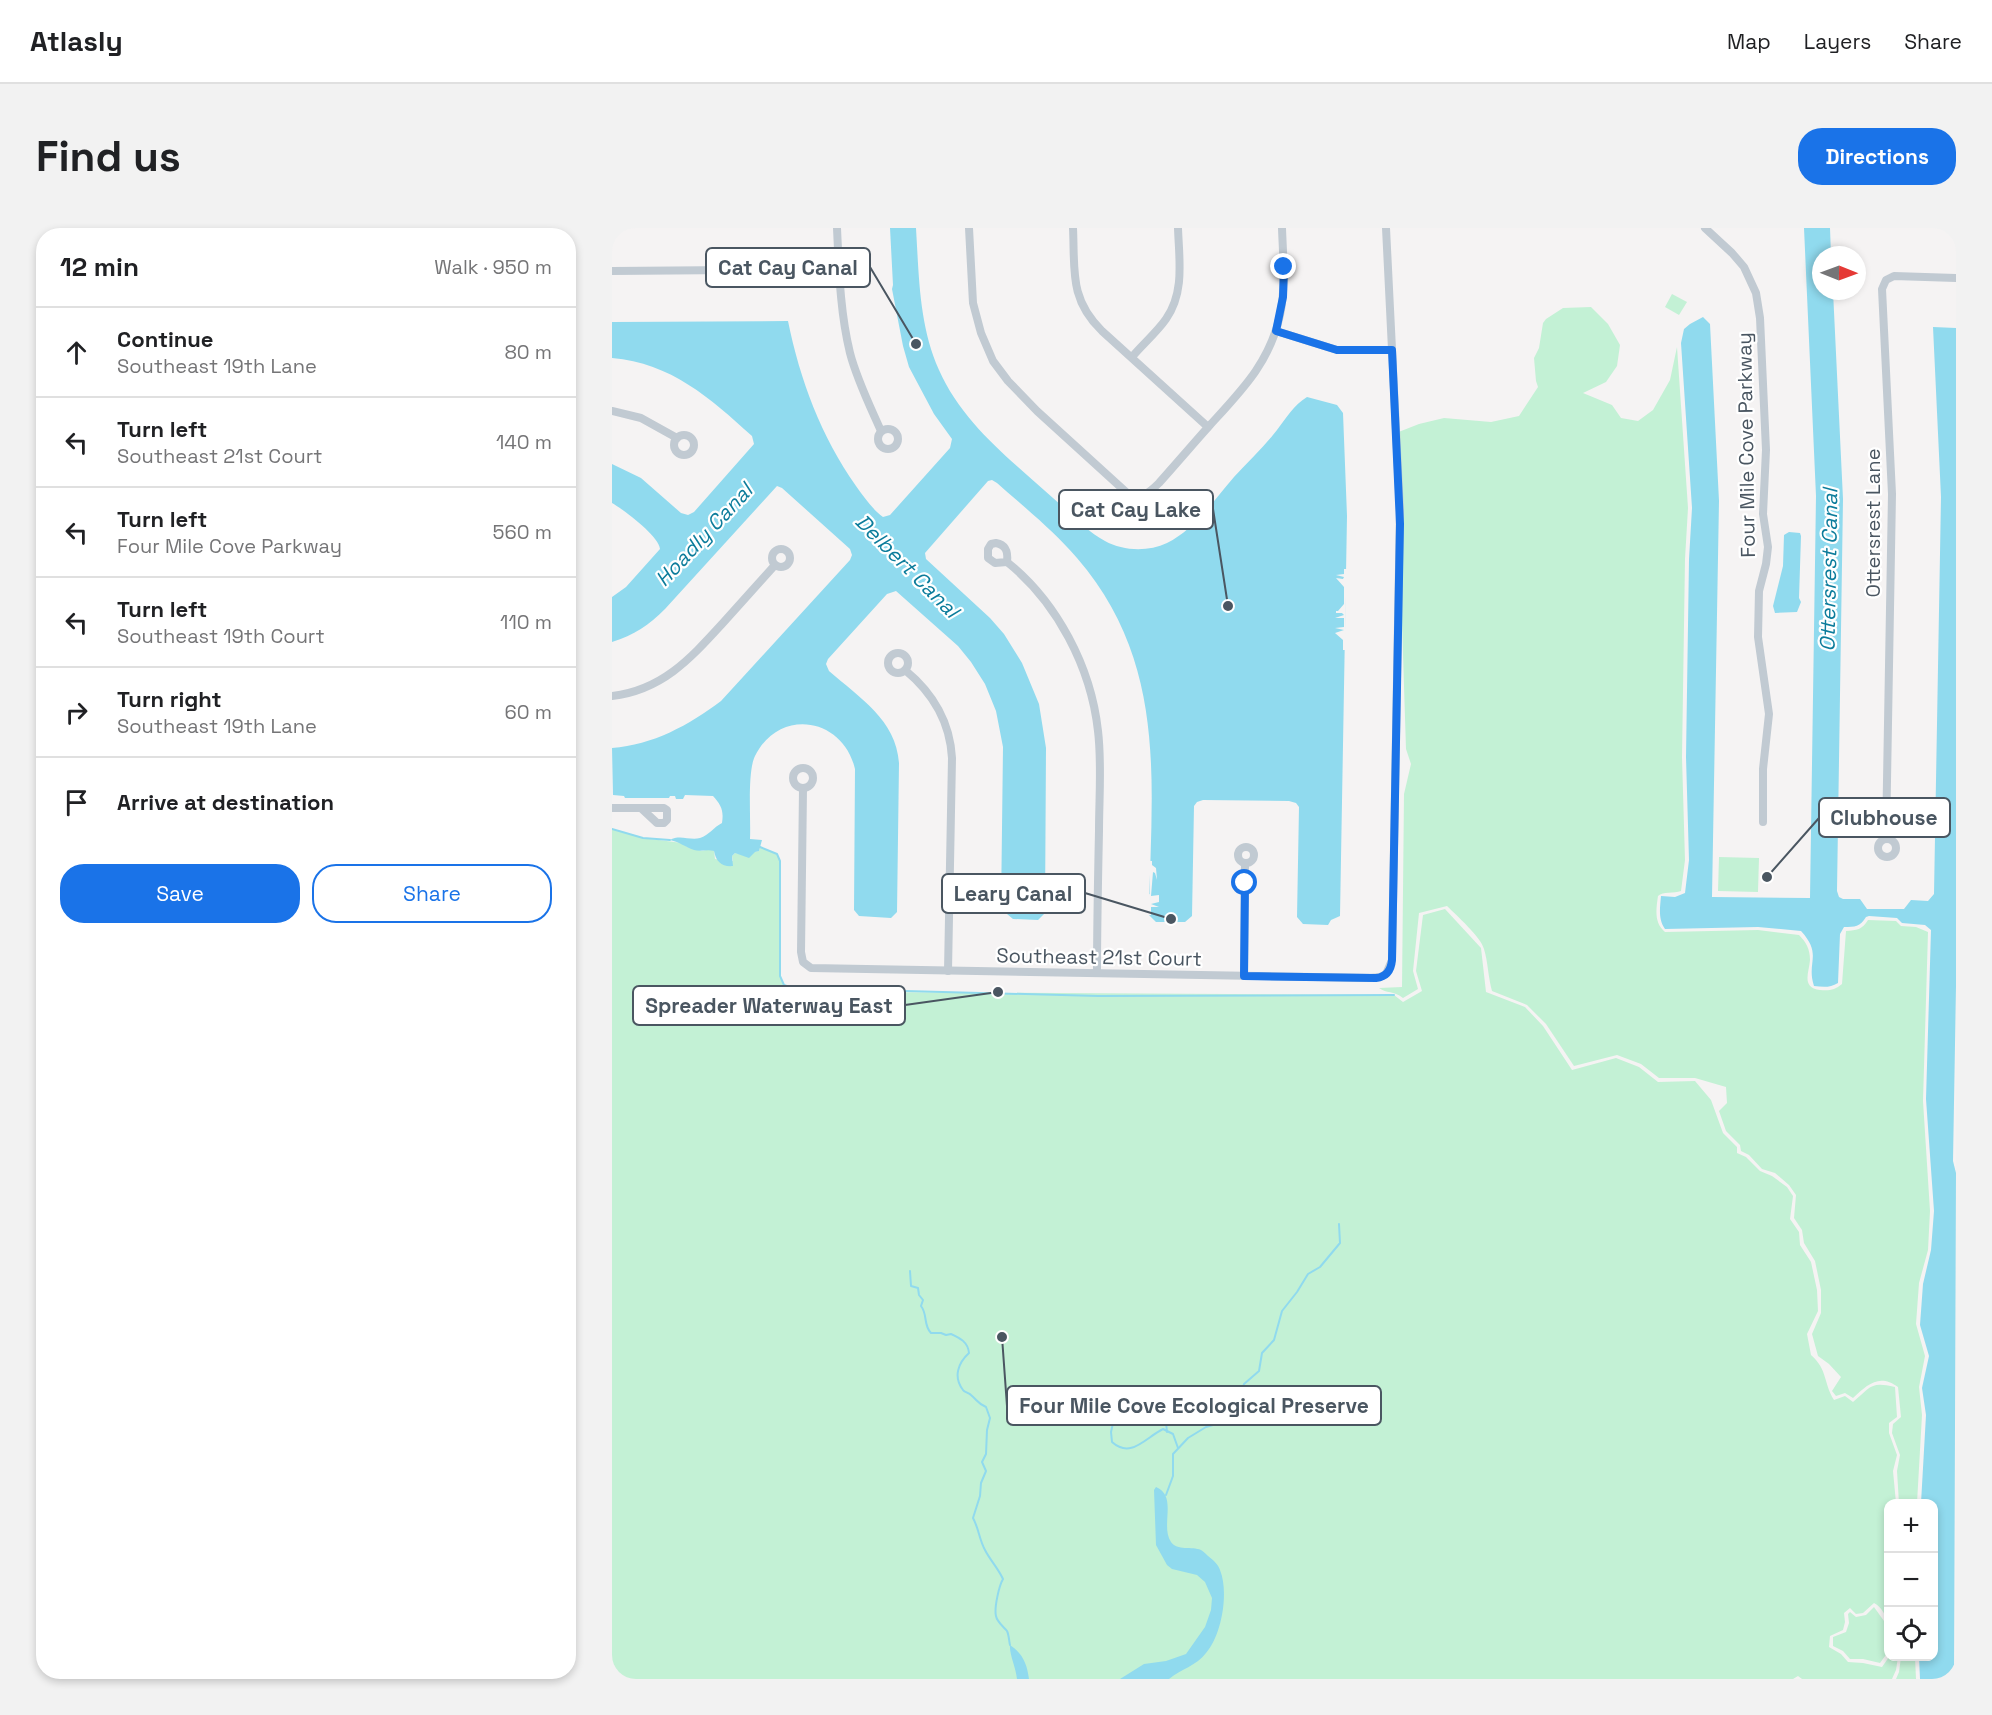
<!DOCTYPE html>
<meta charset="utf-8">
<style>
body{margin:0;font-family:"Space Grotesk",sans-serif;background:#f2f2f2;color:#202124}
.controls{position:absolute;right:18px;bottom:18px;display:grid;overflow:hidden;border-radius:12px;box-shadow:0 3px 9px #0003}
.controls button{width:54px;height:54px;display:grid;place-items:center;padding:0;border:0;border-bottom:2px solid #e0e0e0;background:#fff;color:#202124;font:30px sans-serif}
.compass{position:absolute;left:1200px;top:18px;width:54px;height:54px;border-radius:50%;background:#fff;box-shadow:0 3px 9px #0003;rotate:91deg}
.stop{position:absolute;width:18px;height:18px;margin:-14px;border:4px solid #1a73e8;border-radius:50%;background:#fff}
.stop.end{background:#1a73e8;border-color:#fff;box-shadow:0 2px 6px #0008}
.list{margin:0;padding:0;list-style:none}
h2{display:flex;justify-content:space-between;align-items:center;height:78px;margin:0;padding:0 24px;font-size:26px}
h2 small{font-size:20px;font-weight:400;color:#757577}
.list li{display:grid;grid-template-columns:39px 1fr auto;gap:18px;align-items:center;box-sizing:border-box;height:90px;padding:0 24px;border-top:2px solid #e0e0e0}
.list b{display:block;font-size:22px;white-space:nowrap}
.list p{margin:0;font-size:20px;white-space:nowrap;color:#757577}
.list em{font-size:20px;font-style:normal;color:#757577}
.actions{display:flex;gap:12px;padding:18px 24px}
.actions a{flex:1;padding:14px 0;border:2px solid #1a73e8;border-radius:24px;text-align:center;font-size:21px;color:#1a73e8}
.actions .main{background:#1a73e8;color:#fff}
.icon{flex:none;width:33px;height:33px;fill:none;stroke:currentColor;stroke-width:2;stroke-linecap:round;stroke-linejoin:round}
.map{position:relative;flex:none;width:1344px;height:1451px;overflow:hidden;border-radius:24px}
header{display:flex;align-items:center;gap:36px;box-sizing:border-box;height:84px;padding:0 30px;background:#fff;border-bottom:2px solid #e0e0e0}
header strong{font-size:28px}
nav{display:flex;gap:33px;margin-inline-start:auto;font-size:21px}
.intro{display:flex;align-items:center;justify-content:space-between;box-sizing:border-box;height:144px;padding:0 36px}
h1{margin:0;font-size:42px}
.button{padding:15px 27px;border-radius:24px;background:#1a73e8;color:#fff;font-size:21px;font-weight:700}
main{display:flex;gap:36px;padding:0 36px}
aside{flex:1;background:#fff;border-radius:24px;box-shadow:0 3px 9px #0003}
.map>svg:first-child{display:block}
.green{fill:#c3f1d5}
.water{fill:#90daee}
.pier{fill:#f5f3f3}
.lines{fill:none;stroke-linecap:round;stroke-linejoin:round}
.stream{stroke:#90daee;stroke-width:2}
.minor{stroke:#c1cad2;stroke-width:8}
.route{stroke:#1a73e8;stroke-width:8}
.labels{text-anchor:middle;stroke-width:4.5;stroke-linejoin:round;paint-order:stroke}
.street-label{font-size:20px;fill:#4a5661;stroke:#fff}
.water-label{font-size:21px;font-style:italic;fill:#0c7c9b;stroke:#fff}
.leader{fill:none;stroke:#4a5661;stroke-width:2}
.callout-dot{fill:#4a5661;stroke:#fff;stroke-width:2}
.callout{fill:#fff;stroke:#4a5661;stroke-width:2}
.callout-label{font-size:21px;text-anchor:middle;font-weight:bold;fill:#4a5661}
</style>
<header>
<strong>Atlasly</strong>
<nav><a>Map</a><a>Layers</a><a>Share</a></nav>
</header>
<div class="intro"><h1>Find us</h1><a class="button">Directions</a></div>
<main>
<aside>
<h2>12 min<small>Walk · 950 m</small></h2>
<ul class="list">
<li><svg class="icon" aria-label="ahead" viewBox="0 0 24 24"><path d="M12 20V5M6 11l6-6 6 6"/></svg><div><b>Continue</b><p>Southeast 19th Lane</p></div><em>80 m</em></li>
<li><svg class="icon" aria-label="left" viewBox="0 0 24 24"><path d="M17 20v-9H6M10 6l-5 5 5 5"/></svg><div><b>Turn left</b><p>Southeast 21st Court</p></div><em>140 m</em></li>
<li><svg class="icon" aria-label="left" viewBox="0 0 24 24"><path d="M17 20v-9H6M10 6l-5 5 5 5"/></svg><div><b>Turn left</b><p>Four Mile Cove Parkway</p></div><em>560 m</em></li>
<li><svg class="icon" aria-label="left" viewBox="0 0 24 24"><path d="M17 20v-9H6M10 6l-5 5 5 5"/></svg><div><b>Turn left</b><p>Southeast 19th Court</p></div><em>110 m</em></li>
<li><svg class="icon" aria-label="right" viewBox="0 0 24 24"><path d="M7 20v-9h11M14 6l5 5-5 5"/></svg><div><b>Turn right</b><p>Southeast 19th Lane</p></div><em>60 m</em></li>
<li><svg class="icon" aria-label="arrive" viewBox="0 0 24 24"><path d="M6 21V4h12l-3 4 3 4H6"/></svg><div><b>Arrive at destination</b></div></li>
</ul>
<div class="actions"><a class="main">Save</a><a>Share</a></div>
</aside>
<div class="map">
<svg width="1344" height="1451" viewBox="0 0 1344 1451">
<rect width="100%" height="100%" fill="#f5f3f3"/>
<!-- green -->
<g class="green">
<polygon points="1060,66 1075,74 1067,87 1053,79"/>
<path d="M979 79 996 96 1008 117 1005 138 994 154 971 165 1000 177 1009 190 1026 193 1041 182 1058 152 1065 119 1076 280 1073 331 1070 529 1073 632 1069 663C1062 666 1051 663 1046 668 1044 682 1042 695 1053 704L1146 702 1187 707C1194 714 1198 721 1198 732 1197 745 1189 759 1208 762 1217 763 1223 762 1230 756L1234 703C1245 702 1250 702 1256 692L1284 693 1289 698 1304 699 1316 704 1311 873 1318 983 1316 1022 1307 1055 1304 1096 1313 1128 1307 1159 1310 1187 1305 1275H1287L1285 1243 1288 1227 1280 1205 1281 1196 1289 1189 1286 1159C1267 1145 1255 1157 1241 1170L1233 1165 1224 1168 1220 1163 1229 1149 1217 1136 1206 1128 1200 1106 1209 1085V1062L1203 1033 1192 1015 1190 1002 1182 990 1184 967 1177 957 1163 945 1150 941 1137 927 1129 923 1128 917 1114 903 1107 883 1115 875 1114 859 1083 850H1047L1029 836 1005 827 962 838 934 796 915 777 880 763C876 749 876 734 872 721 869 709 844 687 835 678L807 685 801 743 806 761 791 770C781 762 775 766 767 760L790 759 792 566 799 536 794 521 784 205 807 196 832 190 879 194 907 188 926 159 924 153 922 130 927 120 931 95 934 91 951 80Z"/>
<path d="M0 601 31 610 70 615 75 619 90 623 98 621 102 623 103 631 121 633 120 628 123 625 129 626 147 623 148 619 165 626 168 633V748L172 757C196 764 224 760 249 764L782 767 791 774 810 763 804 743 811 687 833 681 869 720 874 764 913 779 931 798 960 842 1004 830 1027 839 1046 854 1083 853 1099 872 1111 905 1125 919V925L1134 929 1148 943 1160 948 1175 959 1181 968 1178 991 1187 1004 1188 1017 1199 1034 1205 1062 1206 1083 1195 1106 1199 1127C1216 1142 1211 1154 1222 1172L1233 1168 1241 1174C1259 1159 1258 1153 1283 1159L1285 1189 1277 1195V1205L1285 1227 1281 1243 1284 1275 1276 1276V1399C1275 1389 1270 1379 1262 1375L1251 1385 1244 1386 1238 1380 1232 1385 1233 1394 1231 1402 1218 1408 1217 1419 1229 1426 1236 1434 1251 1435 1270 1439 1277 1429H1286L1284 1442 1280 1451H1190L1186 1448 1181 1451H0Z"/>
<polygon points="1107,629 1147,630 1146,664 1106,663"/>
<polygon points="1262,1379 1272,1393 1276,1424 1268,1435 1251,1431 1238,1431 1231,1423 1221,1418 1221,1409 1234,1404 1237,1395 1236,1386 1238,1384 1244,1389 1254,1387"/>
<polygon points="1289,1429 1303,1429 1304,1451 1284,1451 1287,1444"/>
</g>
<!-- water -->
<g class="water">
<path d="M278 0H304C307 49 307 97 327 142 351 196 399 232 441 270 457 284 474 303 493 313 511 323 536 324 555 315 582 302 602 272 622 249 636 234 652 219 665 202 674 190 682 177 695 169L725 177 731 185 735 288 728 688 719 692 716 697 691 696 685 689 687 579 684 575 677 573 591 572 585 574 582 578 580 688 573 694H544L537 687C539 557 557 437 465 330 441 302 412 279 385 255L380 252 376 253 313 325 314 331 378 390 392 406 410 435 427 476 434 520 433 685 426 692 401 691 389 681 391 519 384 483 373 456 359 434 346 418 284 363 275 366 216 431 214 436 217 443C248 470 284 492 287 535L285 684 279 690 247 688 242 682 243 541C231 489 167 479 143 528 135 544 139 591 138 611L150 612 147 623 143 624 137 630 123 625 120 628 121 638C110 639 104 634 102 623 95 621 89 624 82 622 73 619 68 614 58 612 68 606 78 613 88 610 97 607 102 599 110 595 112 582 109 577 101 568L73 567 71 571H64L63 568H58L57 570H13L12 568 1 567 0 520C41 517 77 497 109 473L238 332 240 327 238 321 170 260 165 258 53 381C37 397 22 407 0 414V369L14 359 48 321C47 308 12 282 0 275V236L29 250 69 285 76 287 82 284 142 216 140 208C98 170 59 135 0 130V94L176 93C188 152 209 208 244 258 252 269 260 281 271 289L278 287 338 220 340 211 322 186 297 139 291 118 280 61 281 57Z"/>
<path d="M1192 0H1218L1219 27H1209V63H1221L1231 271 1225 663 1227 669 1231 671H1248L1255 681H1292L1299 672 1316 673 1322 666 1329 269 1321 99 1344 100V758L1341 933 1344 945 1342 1451H1308L1307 1429 1322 1428V1276L1309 1275 1314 1187 1310 1160 1317 1128 1308 1097 1311 1056 1319 1022 1322 983 1314 871 1319 702 1313 697 1290 695 1285 690 1257 688 1254 689C1248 699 1243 699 1232 699L1228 706 1226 755C1218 760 1211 759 1202 758 1194 734 1211 727 1189 703L1146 699 1053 701C1046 691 1048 680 1049 668L1063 669 1073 665 1077 632 1074 529 1077 331 1080 280 1069 115 1072 101 1078 96 1091 89 1098 96 1107 273 1100 669 1198 670 1204 268Z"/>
<polygon points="1177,304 1188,305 1189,308 1187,370 1189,374 1185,384 1163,385 1161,378 1171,338 1172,307"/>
<path d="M544 1259C566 1268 548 1298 559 1314 565 1323 580 1318 589 1322 592 1324 594 1326 596 1328 601 1332 606 1336 608 1342 617 1364 610 1407 594 1425 584 1438 569 1441 557 1451H508L532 1436 554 1433 574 1426 593 1399 599 1382 600 1370 593 1354 585 1347 560 1341 555 1337 544 1317 542 1262Z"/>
<path d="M398 1417C411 1426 415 1436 417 1451H405C404 1440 397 1426 398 1417Z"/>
</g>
<!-- pier -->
<g class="pier">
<polygon points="732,341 736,341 737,353 735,368 734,368 733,422 731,422 731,412 723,405 732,402 723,400 732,399 732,390 723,390 732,387 730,385 724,385 724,383 726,383 732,376 732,359 724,350 731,351 732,349 724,347 732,346"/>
<polygon points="538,633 540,633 540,637 544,640 545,652 543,645 541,644 539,668 547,667 547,674 539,676 547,679 539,679 539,687 537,687 537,674 535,673 535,667 538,666 538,644 535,644 535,637 538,636"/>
</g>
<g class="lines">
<!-- stream -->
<g class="stream">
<polyline points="0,601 31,610 58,612"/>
<polyline points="148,619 165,626 168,633 168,748 172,757 180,760 486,768 782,767"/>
<path d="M298 1043 299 1058 306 1060 307 1067 311 1072 309 1078C316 1087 311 1097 319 1105H329L334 1107 339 1106C348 1110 356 1114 357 1125 346 1135 341 1149 351 1162 352 1164 357 1165 359 1167 366 1173 365 1175 374 1179L378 1190 375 1202 374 1226 370 1234 374 1243 369 1255 368 1268 361 1290C367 1301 367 1311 373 1322 378 1332 386 1340 391 1351 387 1358 382 1380 384 1388 385 1394 391 1398 395 1403 397 1407 397 1413 398 1417"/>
<path d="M501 1195 499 1204 500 1214C519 1231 533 1210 551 1201L561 1206 566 1220"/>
<path d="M555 1204C554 1188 549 1186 556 1170L561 1169 567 1171 569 1184"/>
<polyline points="554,1267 561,1248 561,1226 576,1210 594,1199 615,1193 626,1176 632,1156 647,1143 650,1125 662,1112 670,1083 685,1064 696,1046 708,1039 728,1015 727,996"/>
</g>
<!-- minor -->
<g class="minor">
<path d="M225 0C227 42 228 84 238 125 245 152 258 178 269 203"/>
<path d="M357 0 361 75 369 105 381 133 396 153 425 183 514 264C528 273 537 265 547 255 564 236 581 216 598 197 630 162 658 134 668 87 674 58 671 29 670 0"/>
<path d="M461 0C463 42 457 71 490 103L596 199"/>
<polyline points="1093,0 1120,25 1132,39 1144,65 1148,90 1154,222 1151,286 1156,319 1154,336 1147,363 1146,409 1157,486 1151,541 1151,594"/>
<polyline points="0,43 227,41"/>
<polyline points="664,103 725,122 780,122"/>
<path d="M520 129C531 116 545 104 554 91 573 64 567 31 566 0"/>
<polyline points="0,183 29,190 65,210"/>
<circle cx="276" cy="211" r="10"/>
<circle cx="72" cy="217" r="10"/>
<path d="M384 315C395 317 396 325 395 334L383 335 376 330V321L379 316Z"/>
<circle cx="169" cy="330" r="9"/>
<path d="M395 334C445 374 479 439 486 503 490 536 487 570 487 603 486 651 485 698 485 745"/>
<circle cx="286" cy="435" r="10"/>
<path d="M293 442C321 465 338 494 340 530L336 743"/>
<path d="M0 468C50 462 78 431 110 396 128 376 145 357 163 337"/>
<circle cx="191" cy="550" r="10"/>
<polyline points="191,561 189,724 191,734 199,740 759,750 768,749 774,746 780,732 788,283 774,0"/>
<polyline points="0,580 52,580 55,582 55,592 52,595 45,595 30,581"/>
<polyline points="1274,610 1280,266 1270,61 1274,52 1282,48 1344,50"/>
<circle cx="1275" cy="620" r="9"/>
<circle cx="634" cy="627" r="8"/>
<polyline points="632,748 633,635"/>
</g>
</g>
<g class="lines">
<!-- route -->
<path class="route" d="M633 655 632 748 764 750C774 749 779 743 780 732L788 296 780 122H725L664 103 671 69 672 39"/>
</g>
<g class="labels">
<!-- street labels -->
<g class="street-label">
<text transform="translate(1134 217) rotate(-91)" y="7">Four Mile Cove Parkway</text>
<text transform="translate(1261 295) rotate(-90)" y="7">Ottersrest Lane</text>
<text transform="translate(487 729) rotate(1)" y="7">Southeast 21st Court</text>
</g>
<!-- water labels -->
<g class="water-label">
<text transform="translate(92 307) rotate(-47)" y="7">Hoadly Canal</text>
<text transform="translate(295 338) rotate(45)" y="7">Delbert Canal</text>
<text transform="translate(1217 342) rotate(-89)" y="7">Ottersrest Canal</text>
</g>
</g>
<!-- callouts -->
<path class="leader" d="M304 116L258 39M616 378L601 281M1155 649L1207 590M559 691L473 665M386 764L293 777M390 1109L395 1178"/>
<g class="callout-dot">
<circle cx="304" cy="116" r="6"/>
<circle cx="616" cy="378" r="6"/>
<circle cx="1155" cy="649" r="6"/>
<circle cx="559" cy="691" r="6"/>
<circle cx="386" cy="764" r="6"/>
<circle cx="390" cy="1109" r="6"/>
</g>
<g class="callout">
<rect x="94" y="20" width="164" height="39" rx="6"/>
<rect x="447" y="262" width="154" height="39" rx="6"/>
<rect x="1207" y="570" width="131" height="39" rx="6"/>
<rect x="330" y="646" width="143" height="39" rx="6"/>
<rect x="21" y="758" width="272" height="39" rx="6"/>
<rect x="395" y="1158" width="374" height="39" rx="6"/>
</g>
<g class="callout-label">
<text x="176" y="47">Cat Cay Canal</text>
<text x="524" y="289">Cat Cay Lake</text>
<text x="1272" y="597">Clubhouse</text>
<text x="401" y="673">Leary Canal</text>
<text x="157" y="785">Spreader Waterway East</text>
<text x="582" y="1185">Four Mile Cove Ecological Preserve</text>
</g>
</svg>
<div class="controls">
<button>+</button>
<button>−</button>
<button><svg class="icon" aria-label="locate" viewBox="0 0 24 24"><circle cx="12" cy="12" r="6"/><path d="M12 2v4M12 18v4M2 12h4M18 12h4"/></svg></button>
</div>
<svg class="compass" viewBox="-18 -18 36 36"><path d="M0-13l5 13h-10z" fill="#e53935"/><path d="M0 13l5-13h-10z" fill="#757577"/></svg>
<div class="stop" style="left:633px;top:655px"></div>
<div class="stop end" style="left:672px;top:39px"></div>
</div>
</main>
